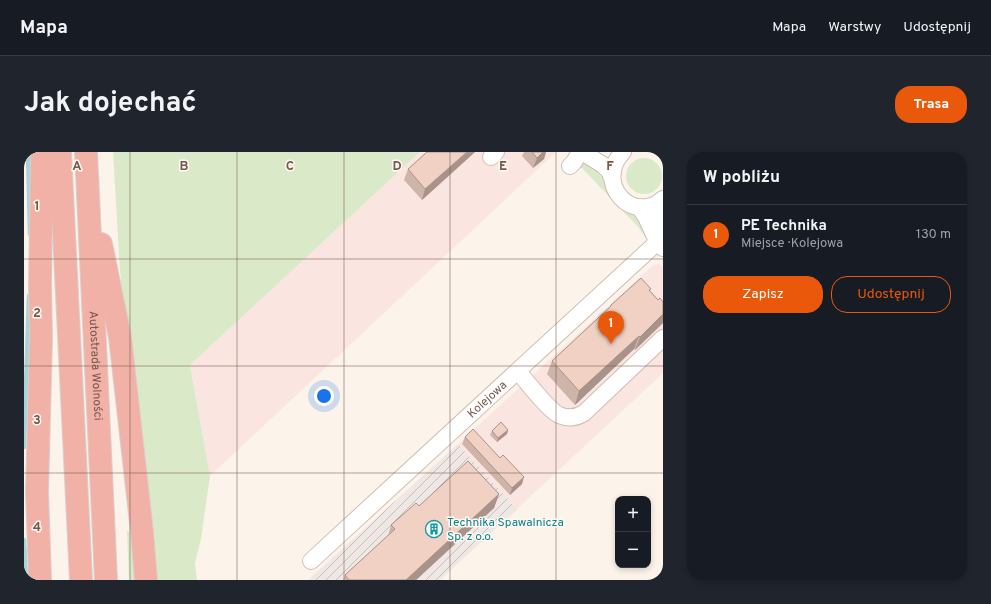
<!DOCTYPE html>
<html lang="pl">
<meta charset="utf-8">
<style>
body{margin:0;font-family:Overpass,sans-serif;background:#20242c;color:#f1f3f6}
.controls{position:absolute;right:12px;bottom:12px;display:grid;overflow:hidden;border-radius:8px;box-shadow:0 2px 6px #0003}
.controls button{width:36px;height:36px;display:grid;place-items:center;padding:0;border:0;border-bottom:1px solid #363941;background:#171b24;color:#f1f3f6;font:20px sans-serif}
.you{position:absolute;left:300px;top:244px;width:14px;height:14px;margin:-10px;border:3px solid #fff;border-radius:50%;background:#1a73e8;box-shadow:0 0 0 6px #1a73e833}
.badge{display:grid;place-items:center;width:26px;height:26px;border-radius:50%;background:#ea580c;color:#fff;font-size:13px;font-weight:700}
.pin{position:absolute;translate:-50% -33px;filter:drop-shadow(0 1px 2px #0008)}
.pin::after{content:'';position:absolute;top:21px;width:14px;height:12px;background:inherit;clip-path:polygon(0 0,100% 0,50% 100%)}
.list{margin:0;padding:0;list-style:none}
h2{display:flex;justify-content:space-between;align-items:center;height:52px;margin:0;padding:0 16px;font-size:17px}
h2 small{font-size:13px;font-weight:400;color:#9ea1a6}
.list li{display:grid;grid-template-columns:26px 1fr auto;gap:12px;align-items:center;box-sizing:border-box;height:60px;padding:0 16px;border-top:1px solid #363941}
.list b{display:block;font-size:15px;white-space:nowrap}
.list p{margin:0;font-size:13px;white-space:nowrap;color:#9ea1a6}
.list em{font-size:13px;font-style:normal;color:#9ea1a6}
.actions{display:flex;gap:8px;padding:12px 16px}
.actions a{flex:1;padding:9px 0;border:1px solid #ea580c;border-radius:16px;text-align:center;font-size:14px;color:#ea580c}
.actions .main{background:#ea580c;color:#fff}
.map{position:relative;flex:none;width:639px;height:428px;overflow:hidden;border-radius:16px}
header{display:flex;align-items:center;gap:24px;box-sizing:border-box;height:56px;padding:0 20px;background:#171b24;border-bottom:1px solid #363941}
header strong{font-size:19px}
nav{display:flex;gap:22px;margin-inline-start:auto;font-size:14px}
.intro{display:flex;align-items:center;justify-content:space-between;box-sizing:border-box;height:96px;padding:0 24px}
h1{margin:0;font-size:28px}
.button{padding:10px 18px;border-radius:16px;background:#ea580c;color:#fff;font-size:14px;font-weight:700}
main{display:flex;gap:24px;padding:0 24px}
aside{flex:1;background:#171b24;border-radius:16px;box-shadow:0 2px 6px #0003}
.map>svg:first-child{display:block}
.commercial{fill:#fbe5e0}
.industrial{fill:url(#industrial-furrows)}
.green{fill:#daeac9}
.lines{fill:none;stroke-linecap:round;stroke-linejoin:round}
.stream{stroke:#a6d4d7;stroke-width:4.5}
.minor-casing{stroke:#d0bdb3;stroke-width:18}
.highway-casing{stroke:#d9d0ce;stroke-width:24}
.minor{stroke:#fff;stroke-width:16}
.highway{stroke:#f2b1a6;stroke-width:22}
.wall{fill:#ceb4a9}
.shaded-wall{fill:#a89289}
.building{fill:#f0d1c4;stroke:#a89289}
.grid{fill:none;stroke:#76584f;stroke-width:1;stroke-opacity:0.55}
.labels{text-anchor:middle;stroke-width:3;stroke-linejoin:round;paint-order:stroke}
.street-label{font-size:12px;fill:#76584f;stroke:#fef8f2}
.culture-label{font-size:12px;fill:#0d838f;stroke:#fef8f2;text-anchor:start}
.grid-label{font-size:13px;text-anchor:middle;font-weight:bold;fill:#76584f;stroke:#fef8f2;stroke-width:3;stroke-linejoin:round;paint-order:stroke}
</style>
<header>
<strong>Mapa</strong>
<nav><a>Mapa</a><a>Warstwy</a><a>Udostępnij</a></nav>
</header>
<div class="intro"><h1>Jak dojechać</h1><a class="button">Trasa</a></div>
<main>
<div class="map">
<svg width="639" height="428" viewBox="0 0 639 428">
<defs>
<pattern id="industrial-furrows" width="10" height="10" patternUnits="userSpaceOnUse"><rect width="10" height="10" fill="#eee7e3"/><path d="M-1 1l2-2M0 10L10 0M9 11l2-2" fill="none" stroke="#c5beba"/></pattern>
</defs>
<rect width="100%" height="100%" fill="#fcf4eb"/>
<!-- commercial -->
<g class="commercial">
<polygon points="396,0 530,0 531,1 186,324 166,213"/>
<polygon points="636,112 639,115 639,221 493,357 434,292 629,113"/>
</g>
<!-- industrial -->
<polygon class="industrial" points="434,292 493,357 416,428 284,428"/>
<!-- green -->
<g class="green">
<polygon points="89,0 396,0 166,213 186,324 177,387 171,411 173,428 131,428 96,120"/>
<circle cx="620" cy="24" r="18"/>
<path d="M561 11C588 24 575 31 590 49 601 63 619 61 621 85L615 76 557 15 558 12Z"/>
<polygon points="103,379 108,380 114,428 105,428"/>
</g>
<g class="lines">
<!-- stream -->
<g class="stream">
<polyline points="4,0 6,82"/>
<polyline points="0,295 5,144"/>
<polyline points="0,388 2,428"/>
</g>
<!-- minor casing -->
<g class="minor-casing">
<g id="minor">
<polyline points="558,0 579,13 588,22 587,24"/>
<path d="M599 0C569 31 609 74 639 47"/>
<polyline points="467,5 472,0"/>
<polyline points="546,14 550,10 556,0"/>
<polyline points="636,50 639,73"/>
<polyline points="615,55 622,65 633,89 639,96"/>
<path d="M494 219C501 228 526 259 535 263 544 267 552 266 560 261L639 186"/>
<path id="s1" d="M287 409 639 85"/>
</g>
</g>
<!-- highway casing -->
<g class="highway-casing">
<g id="highway">
<polyline points="36,0 57,428"/>
<path id="s2" d="M62 0 82 428"/>
<polyline points="77,92 96,185 118,380 122,428"/>
<polyline points="16,428 13,339 17,186 16,133 18,0"/>
</g>
</g>
<!-- minor -->
<use href="#minor" class="minor"/>
<!-- highway -->
<use href="#highway" class="highway"/>
</g>
<!-- wall -->
<g class="wall">
<polygon points="403,0 451,0 398,48 380,28 384,17"/>
<polygon points="500,0 522,0 520,7 509,16 498,4"/>
<polygon points="626,139 634,148 639,150 639,171 611,198 610,197 551,253 523,222 528,209 586,155 587,153"/>
<polygon points="484,278 483,282 473,290 466,283 468,279"/>
<polygon points="441,285 498,332 486,343 438,292"/>
<polygon points="475,342 470,356 392,428 319,428 321,423 364,384 367,373 395,354"/>
</g>
<!-- shaded-wall -->
<g class="shaded-wall">
<polygon points="443,0 451,0 398,48 401,37"/>
<polygon points="519,0 522,0 520,7 509,16 513,6"/>
<polygon points="639,162 639,171 611,198 616,185"/>
<polygon points="615,184 610,197 551,253 555,239"/>
<polygon points="484,278 483,282 473,290 474,286"/>
<polygon points="500,325 498,332 486,343 488,336"/>
<polygon points="475,342 470,356 392,428 382,428"/>
</g>
<!-- building -->
<g class="building">
<polygon points="403,0 443,0 401,37 384,17"/>
<polygon points="508,0 519,0 513,6"/>
<polygon points="617,126 627,137 625,138 634,148 636,146 639,150 639,162 616,185 615,184 555,239 528,209 587,154 587,153"/>
<polygon points="477,270 484,278 474,286 468,279"/>
<polygon points="449,277 476,306 479,303 500,325 488,336 441,285"/>
<polygon points="444,309 475,342 382,428 325,428 321,423 371,377 367,373 392,351 395,354"/>
</g>
<!-- grid -->
<path class="grid" d="M106 0V428M213 0V428M320 0V428M426 0V428M532 0V428M0 107H639M0 214H639M0 321H639"/>
<!-- icons -->
<defs>
<g id="building-ring" transform="scale(0.9)"><circle r="9.5" fill="#fef8f2" stroke="#0f9aa8" stroke-width="1.5"/><path d="M-4-6H4V6H1V3H-1V6H-4ZM-2.5-4.3h1.7v1.8h-1.7ZM.8-4.3h1.7v1.8H.8ZM-2.5-1h1.7V.8h-1.7ZM.8-1h1.7V.8H.8Z" fill="#0f9aa8"/></g>
</defs>
<g fill-rule="evenodd">
<use href="#building-ring" x="410" y="377"/>
</g>
<g class="labels">
<!-- street labels -->
<g class="street-label">
<text dy="4" stroke="none"><textPath href="#s2" startOffset="214">Autostrada Wolności</textPath></text>
<text dy="4" stroke="none"><textPath href="#s1" startOffset="239">Kolejowa</textPath></text>
</g>
<!-- culture labels -->
<g class="culture-label">
<text x="423" y="374">Technika Spawalnicza<tspan x="423" dy="14">Sp. z o.o.</tspan></text>
</g>
</g>
<g class="grid-label">
<text x="53" y="18">A</text>
<text x="160" y="18">B</text>
<text x="266" y="18">C</text>
<text x="373" y="18">D</text>
<text x="479" y="18">E</text>
<text x="586" y="18">F</text>
<text x="13" y="58">1</text>
<text x="13" y="165">2</text>
<text x="13" y="272">3</text>
<text x="13" y="379">4</text>
</g>
</svg>
<div class="controls">
<button>+</button>
<button>−</button>
</div>
<div class="you"></div>
<div class="pin badge" style="left:587px;top:192px">1</div>
</div>
<aside>
<h2>W pobliżu<small></small></h2>
<ul class="list">
<li><span class="badge">1</span><div><b>PE Technika</b><p>Miejsce · Kolejowa</p></div><em>130 m</em></li>
</ul>
<div class="actions"><a class="main">Zapisz</a><a>Udostępnij</a></div>
</aside>
</main>
